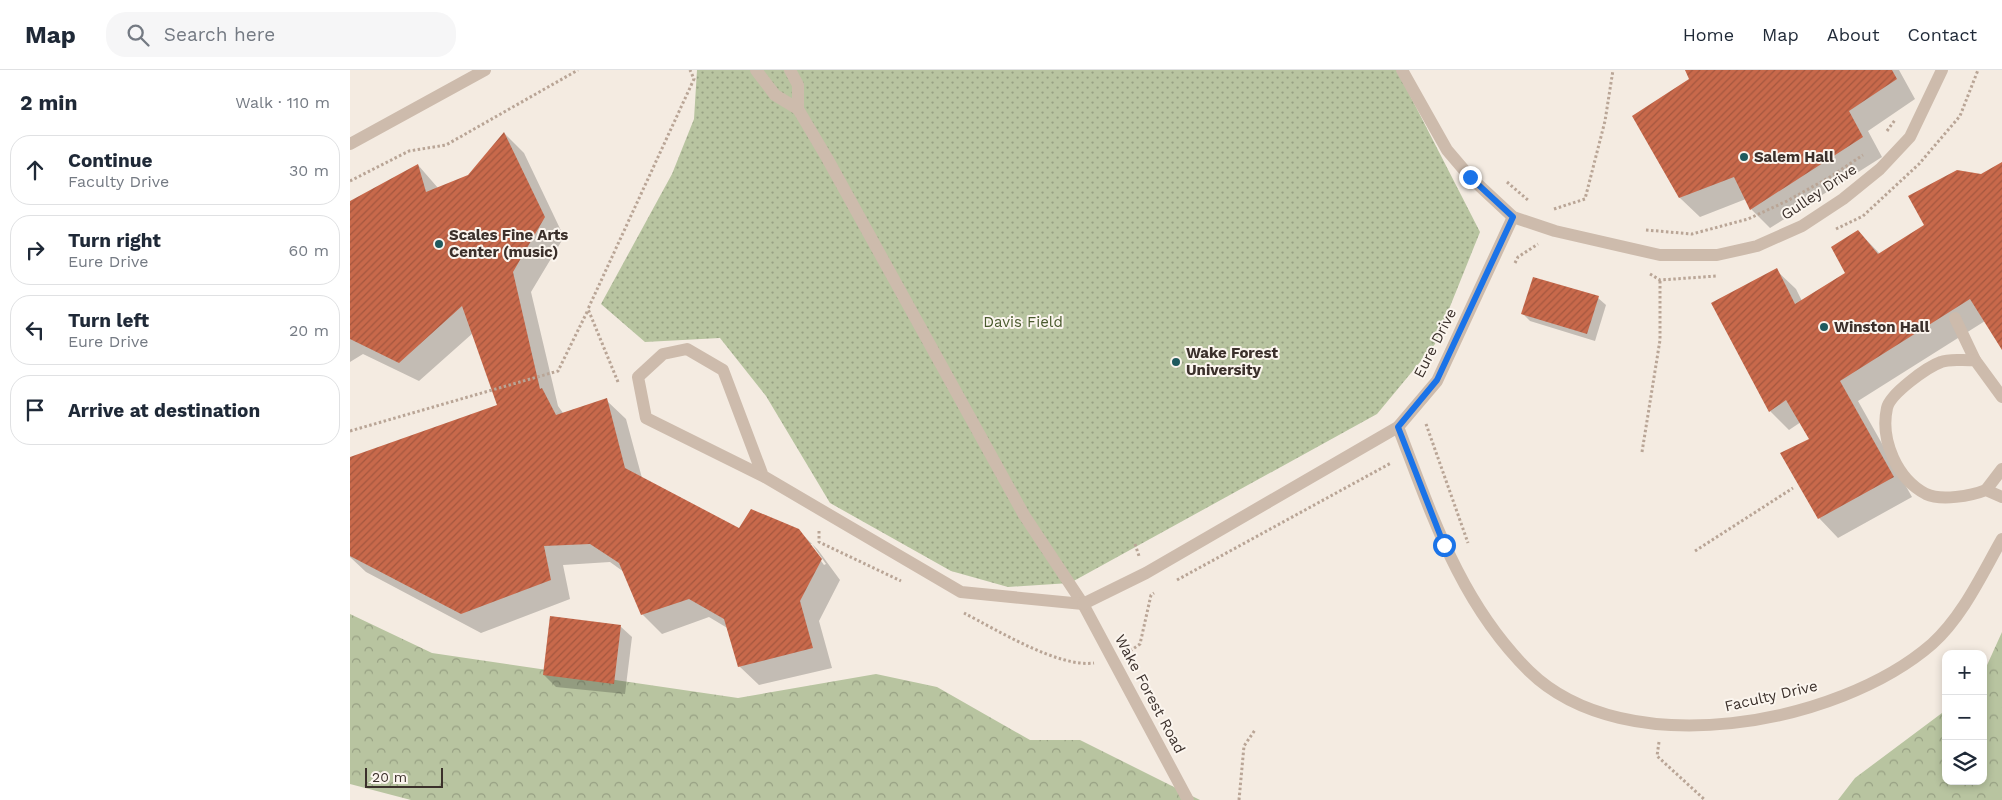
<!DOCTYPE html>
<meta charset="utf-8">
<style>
body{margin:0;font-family:"Work Sans",sans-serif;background:#f6f6f7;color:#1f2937}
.controls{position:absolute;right:15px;bottom:15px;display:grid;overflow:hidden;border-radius:10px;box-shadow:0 2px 8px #0003}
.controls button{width:45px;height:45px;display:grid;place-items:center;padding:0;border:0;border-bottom:1px solid #e0e1e3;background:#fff;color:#1f2937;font:25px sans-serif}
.scale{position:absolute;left:15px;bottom:12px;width:78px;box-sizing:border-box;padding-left:5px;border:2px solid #3b302b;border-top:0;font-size:14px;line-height:18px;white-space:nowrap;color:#3b302b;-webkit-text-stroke:4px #fbf5ee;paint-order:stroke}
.stop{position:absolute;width:15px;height:15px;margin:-11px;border:4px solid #1a73e8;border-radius:50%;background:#fff}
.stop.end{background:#1a73e8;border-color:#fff;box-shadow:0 1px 5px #0008}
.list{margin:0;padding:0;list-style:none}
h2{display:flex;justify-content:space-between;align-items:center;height:65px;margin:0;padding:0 20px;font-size:21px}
h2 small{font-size:16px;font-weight:400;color:#747a83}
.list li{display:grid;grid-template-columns:32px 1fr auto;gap:15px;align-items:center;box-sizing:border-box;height:70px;margin:0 10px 10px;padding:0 10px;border:1px solid #e0e1e3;border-radius:20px}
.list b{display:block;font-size:19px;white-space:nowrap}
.list p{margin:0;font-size:16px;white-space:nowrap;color:#747a83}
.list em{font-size:16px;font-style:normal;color:#747a83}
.icon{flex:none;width:28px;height:28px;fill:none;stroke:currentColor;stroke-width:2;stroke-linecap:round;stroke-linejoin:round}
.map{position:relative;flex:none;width:1652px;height:730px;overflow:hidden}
header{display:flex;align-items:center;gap:30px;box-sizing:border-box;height:70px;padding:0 25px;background:#fff;border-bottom:1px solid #e0e1e3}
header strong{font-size:24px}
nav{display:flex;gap:28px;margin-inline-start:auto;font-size:18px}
.search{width:350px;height:45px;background:#f6f6f7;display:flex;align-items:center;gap:12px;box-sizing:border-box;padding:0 18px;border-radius:20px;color:#747a83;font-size:19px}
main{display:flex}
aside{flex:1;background:#fff}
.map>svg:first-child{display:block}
.green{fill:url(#green-dots)}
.forest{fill:url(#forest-crowns)}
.shadow{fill:#0003;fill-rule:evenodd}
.building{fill:url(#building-hatch)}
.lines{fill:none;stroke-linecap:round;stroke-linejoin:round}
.path{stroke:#b9a596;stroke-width:3;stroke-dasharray:2.5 2.5;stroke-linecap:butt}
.minor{stroke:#cdbbac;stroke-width:12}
.route{stroke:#1a73e8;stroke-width:6}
.poi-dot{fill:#1f5a5e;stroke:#fbf5ee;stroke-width:2}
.labels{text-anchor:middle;stroke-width:4;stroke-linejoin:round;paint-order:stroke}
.poi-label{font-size:15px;font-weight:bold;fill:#3b302b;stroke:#fbf5ee;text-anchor:start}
.street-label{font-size:15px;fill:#3b302b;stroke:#fbf5ee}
.park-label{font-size:15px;fill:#4a5a2e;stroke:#fbf5ee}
</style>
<header>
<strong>Map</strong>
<div class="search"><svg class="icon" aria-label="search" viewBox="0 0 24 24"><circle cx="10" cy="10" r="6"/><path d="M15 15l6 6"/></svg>Search here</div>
<nav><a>Home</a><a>Map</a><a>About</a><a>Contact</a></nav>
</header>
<main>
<aside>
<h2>2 min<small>Walk · 110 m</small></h2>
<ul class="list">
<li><svg class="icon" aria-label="ahead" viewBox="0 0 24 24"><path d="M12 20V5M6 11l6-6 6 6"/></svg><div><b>Continue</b><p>Faculty Drive</p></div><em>30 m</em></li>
<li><svg class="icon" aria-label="right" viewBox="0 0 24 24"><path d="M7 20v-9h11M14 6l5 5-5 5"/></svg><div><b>Turn right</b><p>Eure Drive</p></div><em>60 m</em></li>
<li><svg class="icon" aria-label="left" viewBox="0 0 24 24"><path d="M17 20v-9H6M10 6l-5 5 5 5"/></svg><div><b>Turn left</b><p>Eure Drive</p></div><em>20 m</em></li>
<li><svg class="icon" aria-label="arrive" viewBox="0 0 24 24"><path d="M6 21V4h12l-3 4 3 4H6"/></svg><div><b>Arrive at destination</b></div></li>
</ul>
</aside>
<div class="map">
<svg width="1652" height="730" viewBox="0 0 1652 730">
<defs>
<pattern id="green-dots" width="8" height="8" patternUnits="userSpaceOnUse" patternTransform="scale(1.25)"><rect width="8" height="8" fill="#b8c4a0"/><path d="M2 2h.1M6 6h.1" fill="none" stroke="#97a083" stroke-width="1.8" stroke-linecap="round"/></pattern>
<pattern id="forest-crowns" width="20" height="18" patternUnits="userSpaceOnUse" patternTransform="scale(1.25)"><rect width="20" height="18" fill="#b8c4a0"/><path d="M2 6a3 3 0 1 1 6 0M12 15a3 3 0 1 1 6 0" fill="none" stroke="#97a083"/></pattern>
<pattern id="building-hatch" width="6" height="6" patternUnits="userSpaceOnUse" patternTransform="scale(1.25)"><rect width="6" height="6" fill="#c8694b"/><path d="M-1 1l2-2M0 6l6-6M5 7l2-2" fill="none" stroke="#a4573f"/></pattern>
</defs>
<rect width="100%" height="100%" fill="#f4ebe1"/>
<!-- green -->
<polygon class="green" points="347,0 1047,0 1130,162 1085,274 1027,344 720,513 658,517 601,501 480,433 416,326 370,268 295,272 251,234 322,104 344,49"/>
<!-- forest -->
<g class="forest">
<polygon points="0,544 82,583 388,628 526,604 587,617 680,670 730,670 850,730 61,730 0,714"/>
<polygon points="1652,562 1652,730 1488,730 1505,708 1596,640 1596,711 1633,711 1633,604"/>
</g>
<!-- shadow -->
<g class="shadow">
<polygon points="1336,0 1549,0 1565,29 1518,61 1532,87 1420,158 1401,139 1396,129 1350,147 1330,128 1284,46 1341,10"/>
<path d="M155 64 174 83 214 167 181 222 208 336 213 343 256 330 276 349 292 408 389 460H448L468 480 490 510 469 551 482 598 409 615 389 596 379 559 359 547 312 564 292 544 274 502 260 492 213 495 220 529 131 563 16 502 0 487V389L149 336 123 263 69 311 13 284 0 292V132L68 95 88 118 119 106ZM459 474H462L476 494 474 495Z"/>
<polygon points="1652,94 1652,277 1635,251 1508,331 1562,427 1488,468 1469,448 1461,370 1451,352 1439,360 1420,341 1426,200 1446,219 1452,231 1496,204 1508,161 1530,184 1576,156 1631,105"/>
<polygon points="1248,228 1256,235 1245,271 1180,251 1173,244"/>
<polygon points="270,556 282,567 275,624 206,617 194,605"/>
</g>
<!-- building -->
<g class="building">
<polygon points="1335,0 1542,0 1547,9 1499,41 1513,67 1400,140 1384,107 1329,128 1282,46 1339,9"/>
<polygon points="154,62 195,147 163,202 190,319 192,318 206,345 257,328 275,398 389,458 401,439 449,459 472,489 450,531 463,578 388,597 374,549 339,529 291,545 269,493 240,474 194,476 201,510 111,544 0,486 0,387 147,335 112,236 49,293 0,269 0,131 68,94 76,122 118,105"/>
<polygon points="1652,92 1652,280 1620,229 1490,311 1544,407 1468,449 1430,383 1459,369 1436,330 1419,342 1361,233 1427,198 1445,234 1495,203 1481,177 1508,160 1528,184 1574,155 1558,126 1607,100 1631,104"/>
<polygon points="1183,207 1249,226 1237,264 1171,244"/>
<polygon points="200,546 271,555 264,614 193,605"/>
</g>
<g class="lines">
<!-- path -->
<g class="path">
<polyline points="1537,61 1545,50"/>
<polyline points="0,111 59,81 96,75 228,0"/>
<polyline points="1157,112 1179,131"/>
<polyline points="1204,139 1235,129 1255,51 1263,0"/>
<polyline points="1486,159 1513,146 1569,94 1610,46 1628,0"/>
<polyline points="1296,160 1342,164 1398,149 1437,131 1480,107 1513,85"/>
<polyline points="1165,193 1168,187 1188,174"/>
<polyline points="1300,204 1310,210 1367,206"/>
<polyline points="268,312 238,239 344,9 340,0"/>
<polyline points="1076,354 1118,473"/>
<polyline points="0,361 208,301 238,240"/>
<polyline points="1292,382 1310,270 1310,209"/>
<polyline points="469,461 469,472 551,511"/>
<polyline points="785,474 789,486"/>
<polyline points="1345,481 1443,418"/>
<polyline points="827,510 1041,393"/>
<path d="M614 543C647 560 709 598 744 593"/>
<polyline points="780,581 790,574 801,525 804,523"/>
<polyline points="1309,672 1307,686 1355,730"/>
<polyline points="889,730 894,676 905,660"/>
</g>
<!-- minor -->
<g class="minor">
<polyline points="406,0 425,25 448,39 477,88 674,445 733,534 838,730"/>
<polyline points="440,0 448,15 448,39"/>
<polyline points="1052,0 1097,80 1120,107 1163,147 1205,161 1310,185 1367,185 1407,176 1452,156 1493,129 1530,99 1560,67 1592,0"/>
<polyline points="0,74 135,0"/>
<polyline points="1605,248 1625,290"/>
<path d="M1652 327 1625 290C1615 291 1600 288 1591 292 1577 297 1540 324 1537 338 1530 370 1547 409 1576 424 1591 431 1621 426 1636 420L1652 427"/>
<path d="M1048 357C1082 445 1110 533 1179 601 1275 695 1489 655 1582 574 1613 546 1632 504 1652 469"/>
<polyline points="413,406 373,300 337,279 313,284 288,307 296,348 413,406 611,522 733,534"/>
<polyline points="1636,420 1652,399"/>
<polyline points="733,534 796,503 1048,357 1087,311 1163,147"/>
</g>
</g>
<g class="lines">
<!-- route -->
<polyline class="route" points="1094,475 1048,357 1087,310 1163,147 1120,107"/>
</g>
<!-- markers -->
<g class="poi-dot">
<circle cx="1394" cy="87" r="5"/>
<circle cx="89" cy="174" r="5"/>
<circle cx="1474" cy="257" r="5"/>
<circle cx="826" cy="292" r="5"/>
</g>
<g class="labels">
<!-- poi labels -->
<g class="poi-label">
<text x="1404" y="92">Salem Hall</text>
<text x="99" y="170">Scales Fine Arts<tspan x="99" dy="17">Center (music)</tspan></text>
<text x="1484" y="262">Winston Hall</text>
<text x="836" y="288">Wake Forest<tspan x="836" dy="17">University</tspan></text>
</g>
<!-- street labels -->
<g class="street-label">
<text transform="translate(1469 122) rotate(-34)" y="5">Gulley Drive</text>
<text transform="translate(1085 273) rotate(-63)" y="5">Eure Drive</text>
<text transform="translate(800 624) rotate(62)" y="5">Wake Forest Road</text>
<text transform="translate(1421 626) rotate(-13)" y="5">Faculty Drive</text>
</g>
<!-- park labels -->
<g class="park-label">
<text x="673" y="257">Davis Field</text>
</g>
</g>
</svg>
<div class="controls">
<button>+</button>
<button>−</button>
<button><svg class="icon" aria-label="layers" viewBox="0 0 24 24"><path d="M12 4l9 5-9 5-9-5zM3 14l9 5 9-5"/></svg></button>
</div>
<div class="scale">20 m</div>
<div class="stop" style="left:1094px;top:475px"></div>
<div class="stop end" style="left:1120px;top:107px"></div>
</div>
</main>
